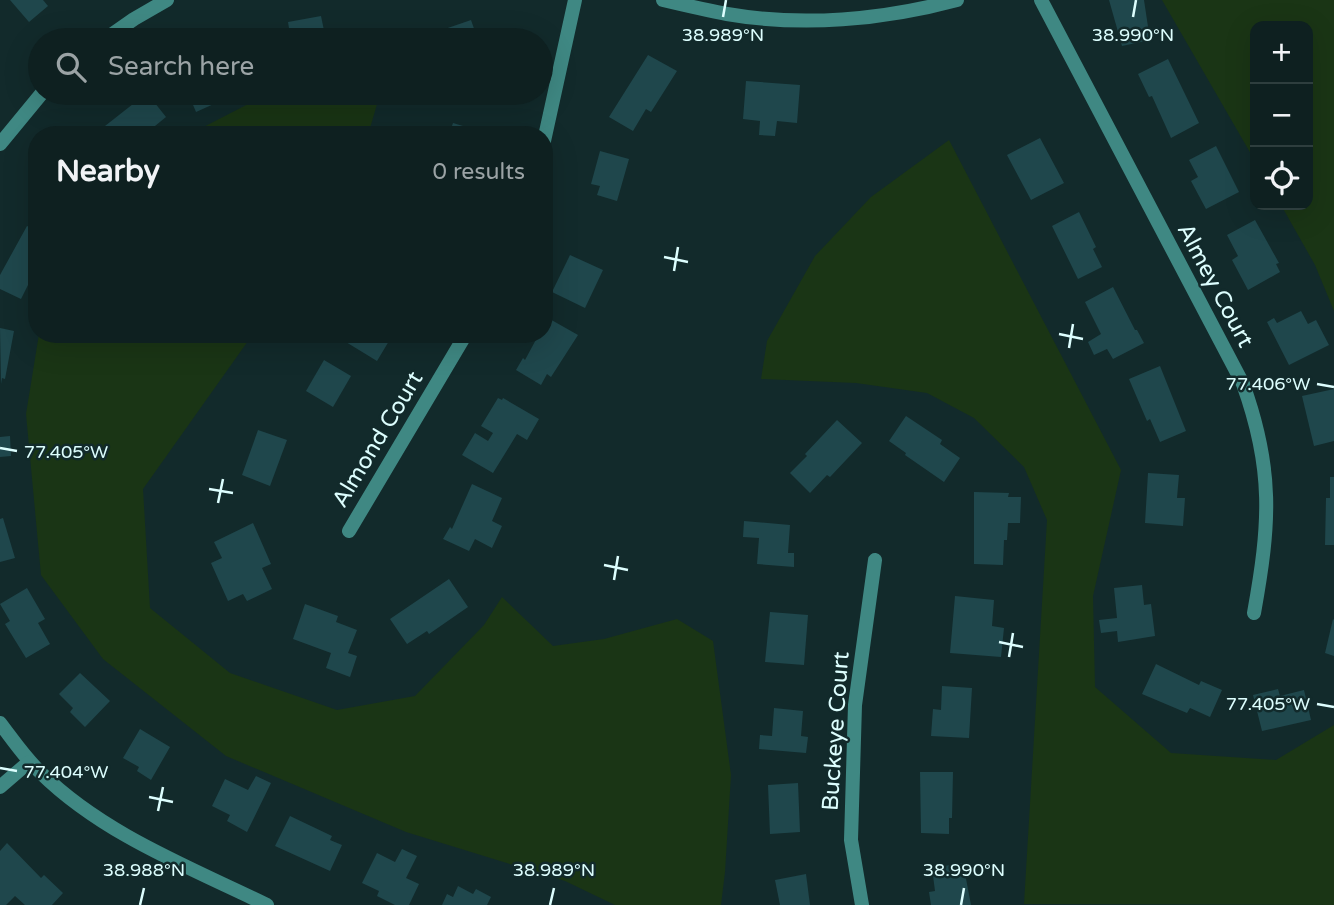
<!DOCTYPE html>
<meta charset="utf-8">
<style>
body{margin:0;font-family:"Varela Round",sans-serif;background:#172829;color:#f1f3f6}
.controls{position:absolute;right:21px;top:21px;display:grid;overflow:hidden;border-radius:14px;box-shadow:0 7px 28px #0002}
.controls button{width:63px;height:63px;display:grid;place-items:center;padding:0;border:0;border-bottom:2px solid #2e3e3e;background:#0e2020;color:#f1f3f6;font:35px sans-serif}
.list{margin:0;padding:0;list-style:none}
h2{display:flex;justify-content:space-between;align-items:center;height:91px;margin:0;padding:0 28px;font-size:30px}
h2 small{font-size:23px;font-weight:400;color:#9ba3a5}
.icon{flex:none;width:38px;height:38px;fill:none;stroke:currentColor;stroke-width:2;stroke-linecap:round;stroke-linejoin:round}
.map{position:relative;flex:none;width:1334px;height:905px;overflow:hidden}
.search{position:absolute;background:#0e2020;box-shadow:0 7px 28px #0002;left:28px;top:28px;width:525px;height:77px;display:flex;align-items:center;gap:18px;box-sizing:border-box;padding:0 24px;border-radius:38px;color:#9ba3a5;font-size:26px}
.panel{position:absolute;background:#0e2020;box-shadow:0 7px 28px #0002;left:28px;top:126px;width:525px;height:217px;border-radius:28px}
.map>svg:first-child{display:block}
.green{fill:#1a3515}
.building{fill:#1f474c}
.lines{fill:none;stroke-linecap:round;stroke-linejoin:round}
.minor{stroke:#3f8883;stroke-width:14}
.ticks{fill:none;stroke:#ddfefe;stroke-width:2.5}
.labels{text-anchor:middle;stroke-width:5;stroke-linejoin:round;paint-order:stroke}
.street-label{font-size:23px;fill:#ddfefe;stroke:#122a2b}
.ticks-label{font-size:18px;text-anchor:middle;fill:#ddfefe;stroke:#122a2b;stroke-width:5;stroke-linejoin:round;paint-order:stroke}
</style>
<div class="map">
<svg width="1334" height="905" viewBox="0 0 1334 905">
<rect width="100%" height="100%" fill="#122a2b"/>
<!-- green -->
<g class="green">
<polygon points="1162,0 1334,0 1334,311 1315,265 1281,205 1308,205 1308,26 1255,26 1255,161"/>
<polygon points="380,94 368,135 188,135 264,96"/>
<polygon points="949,140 1121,470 1093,596 1095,687 1171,753 1276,760 1334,725 1334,905 1024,904 1047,520 1024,467 974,418 927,393 856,383 761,379 767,341 815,256 871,197"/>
<polygon points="39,334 253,334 143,489 150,608 230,673 337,710 415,696 484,625 502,597 553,646 604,639 677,619 713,641 731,775 725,872 721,905 615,905 565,881 406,832 226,756 103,659 41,575 26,414"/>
</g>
<!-- building -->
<g class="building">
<polygon points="10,0 43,0 48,6 29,22"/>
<polygon points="1109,0 1144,0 1150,40 1122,46"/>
<polygon points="321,16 326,40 291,40 288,22"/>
<polygon points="471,20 478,40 446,40 442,30"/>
<polygon points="648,55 677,71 651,112 646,109 633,131 609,117"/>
<polygon points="1168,59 1199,123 1171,138 1152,96 1149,97 1138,74"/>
<polygon points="746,81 800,85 797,123 777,121 775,136 759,135 760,121 743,119"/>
<polygon points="147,93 166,117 144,135 112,135 105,126"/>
<polygon points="188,93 212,93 216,103 196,112"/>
<polygon points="453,123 483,132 482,135 449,135"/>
<polygon points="1040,138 1064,183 1031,200 1007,155"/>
<polygon points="1216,146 1239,192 1206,209 1191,181 1198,177 1189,160"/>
<polygon points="600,151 629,159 617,201 597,195 600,186 591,184"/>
<polygon points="1079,212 1096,247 1093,249 1102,267 1078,279 1052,226"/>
<polygon points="1255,220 1279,263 1276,264 1280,272 1248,290 1232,260 1238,256 1227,235"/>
<polygon points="27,226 37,230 37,279 32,277 21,299 0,289 0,275"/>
<polygon points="570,255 603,270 585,308 552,292"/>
<polygon points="1113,287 1135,330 1137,330 1144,343 1113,359 1107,349 1094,355 1088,342 1101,334 1085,302"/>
<polygon points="1301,311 1308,324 1316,320 1329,345 1289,365 1267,322 1274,318 1277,323"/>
<polygon points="548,318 578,335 551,377 547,374 541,385 516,370 523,358 525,360 539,334 544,334 544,324"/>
<polygon points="0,328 14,331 5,379 2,378 1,384"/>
<polygon points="344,334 388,334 385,338 389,341 377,361 341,339"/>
<polygon points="324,360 351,376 333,407 306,391"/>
<polygon points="1160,366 1186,431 1160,442 1150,419 1147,421 1129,379"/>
<polygon points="1334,389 1334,441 1314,446 1302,396"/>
<polygon points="498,398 502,400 503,398 539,419 527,440 517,434 493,473 462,455 475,433 488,441 493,433 481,426"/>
<polygon points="906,416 942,440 940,444 960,458 944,482 905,455 906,453 889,441"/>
<polygon points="837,420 862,443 830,477 827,475 810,493 790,473 807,456 805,454"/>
<polygon points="258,430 287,440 270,486 242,475"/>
<polygon points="10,436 11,456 0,457 0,437"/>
<polygon points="1148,473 1179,475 1177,498 1185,498 1183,526 1145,523"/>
<polygon points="1330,477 1334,477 1334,545 1325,545 1326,498 1330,498"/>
<polygon points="472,484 502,498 492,521 502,526 492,548 475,539 469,551 443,539 450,527 452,529"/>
<polygon points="974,492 1009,493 1008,497 1021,497 1020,523 1008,523 1007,540 1004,540 1003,565 974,564"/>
<polygon points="3,518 15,558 0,562 0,519"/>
<polygon points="744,521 790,525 788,553 794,553 794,567 757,564 759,538 743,537"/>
<polygon points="253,523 271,564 262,568 272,589 247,601 243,594 228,601 211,563 222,558 214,542"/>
<polygon points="449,579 468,607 429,634 427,631 407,644 390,619"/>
<polygon points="1142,585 1144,605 1151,604 1155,636 1118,642 1117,631 1101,633 1099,620 1117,618 1114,588"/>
<polygon points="27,588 45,619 38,623 50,644 26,658 5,624 10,621 0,604"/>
<polygon points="955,596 994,600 992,626 1004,628 1001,657 950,653"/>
<polygon points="305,604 338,616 336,622 357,630 348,653 357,656 350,677 326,668 331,653 293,639"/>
<polygon points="770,612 808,615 804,665 765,662"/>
<polygon points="1333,619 1334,620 1334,656 1325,653"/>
<polygon points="1156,664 1199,685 1201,681 1222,690 1210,717 1190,708 1187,713 1142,694"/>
<polygon points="80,673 110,701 85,727 70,712 73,708 59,694"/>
<polygon points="942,686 972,688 969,738 931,736 933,709 941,710"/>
<polygon points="1278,689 1280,696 1304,690 1311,720 1262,731 1253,695"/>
<polygon points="774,708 803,711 801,736 808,737 806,753 759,749 760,735 772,736"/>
<polygon points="140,729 170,747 151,780 137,771 139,767 123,758"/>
<polygon points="920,772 953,772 952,818 949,818 949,834 921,833"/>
<polygon points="256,776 271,783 247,832 227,821 230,815 212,806 225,779 248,790"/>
<polygon points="798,783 800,832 770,834 768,785"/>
<polygon points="290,816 332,836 330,840 342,845 330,871 275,846"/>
<polygon points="7,843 41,878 44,875 63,893 52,905 25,905 15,896 6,905 0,905 0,851"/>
<polygon points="402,849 417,856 406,878 419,884 409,905 395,905 377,896 379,891 362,883 377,853 395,862"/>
<polygon points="963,863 971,905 931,905 929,892 935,891 932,868"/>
<polygon points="806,874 810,905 780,905 775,880"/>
<polygon points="458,886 473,894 476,889 491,897 487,905 442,905 447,894 453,897"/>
</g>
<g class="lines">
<!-- minor -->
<g class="minor">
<path d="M663 0C684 5 705 10 727 14 802 27 883 20 957 0"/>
<path d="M1041 0 1243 384C1274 470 1270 524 1254 613"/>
<polyline points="104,40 134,19 167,0"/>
<polyline points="544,141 575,0"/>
<polyline points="0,144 42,93"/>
<polyline points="349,531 466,334"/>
<path d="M0 723C13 740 25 758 41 773 103 834 189 867 267 905"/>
<polyline points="0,787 29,762"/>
<polyline points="862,905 851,840 855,705 875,560"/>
</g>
</g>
<!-- ticks -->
<path class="ticks" d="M723 17 726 0M1133 17 1136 0M664 257 688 262M674 271 678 247M1059 334 1083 339M1069 348 1073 324M1317 384 1334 387M0 448 17 451M209 489 233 493M218 503 223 479M604 565 628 570M614 580 618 556M999 642 1023 647M1009 657 1013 633M1317 704 1334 707M0 768 17 771M149 797 173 802M158 811 163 787M140 905 144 888M550 905 554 888M961 905 964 888"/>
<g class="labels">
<!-- street labels -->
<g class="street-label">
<text transform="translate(1216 285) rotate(62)" y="8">Almey Court</text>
<text transform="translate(377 439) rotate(-59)" y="8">Almond Court</text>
<text transform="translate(835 731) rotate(-86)" y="8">Buckeye Court</text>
</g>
</g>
<g class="ticks-label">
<text x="723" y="41">38.989°N</text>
<text x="1133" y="41">38.990°N</text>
<text x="1268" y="390">77.406°W</text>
<text x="66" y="458">77.405°W</text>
<text x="1268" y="710">77.405°W</text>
<text x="66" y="778">77.404°W</text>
<text x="144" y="876">38.988°N</text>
<text x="554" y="876">38.989°N</text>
<text x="964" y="876">38.990°N</text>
</g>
</svg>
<div class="controls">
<button>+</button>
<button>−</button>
<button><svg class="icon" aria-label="locate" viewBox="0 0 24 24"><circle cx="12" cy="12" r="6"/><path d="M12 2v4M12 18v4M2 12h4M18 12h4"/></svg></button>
</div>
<div class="search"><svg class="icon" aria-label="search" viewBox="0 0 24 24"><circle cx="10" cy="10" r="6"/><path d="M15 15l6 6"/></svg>Search here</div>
<section class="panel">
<h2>Nearby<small>0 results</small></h2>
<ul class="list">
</ul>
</section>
</div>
